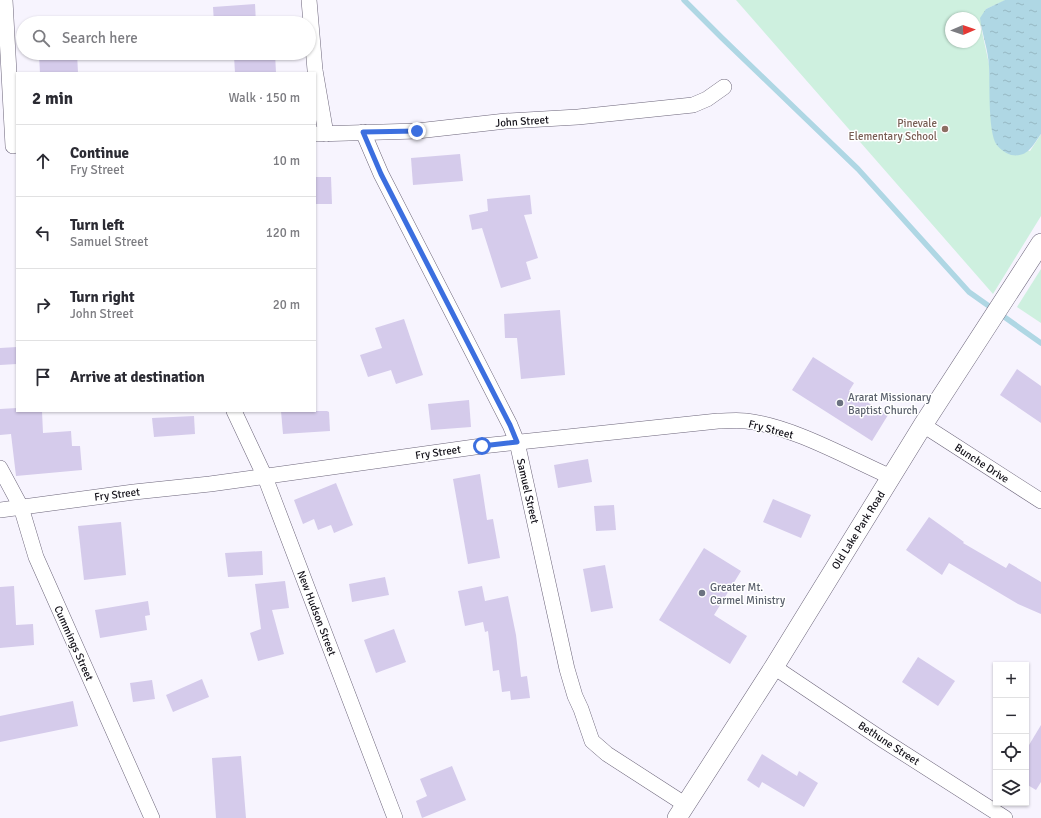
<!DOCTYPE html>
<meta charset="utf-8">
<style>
body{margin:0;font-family:Signika,sans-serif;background:#f7f7f7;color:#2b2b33}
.controls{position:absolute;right:12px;bottom:12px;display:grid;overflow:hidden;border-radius:0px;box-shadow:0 1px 3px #0004}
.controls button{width:36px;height:36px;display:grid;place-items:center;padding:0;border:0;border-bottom:1px solid #e1e1e2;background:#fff;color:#2b2b33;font:20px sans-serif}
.compass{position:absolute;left:945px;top:12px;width:36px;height:36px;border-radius:50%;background:#fff;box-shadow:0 1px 3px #0004;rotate:88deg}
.stop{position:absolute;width:12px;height:12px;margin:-9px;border:3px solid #3c6fdf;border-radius:50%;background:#fff}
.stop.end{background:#3c6fdf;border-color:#fff;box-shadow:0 1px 4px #0008}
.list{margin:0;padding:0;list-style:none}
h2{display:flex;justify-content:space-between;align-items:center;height:52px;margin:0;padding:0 16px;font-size:17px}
h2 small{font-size:13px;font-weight:400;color:#7c7c81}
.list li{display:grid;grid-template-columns:26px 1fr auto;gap:12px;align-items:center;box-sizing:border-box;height:72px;padding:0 16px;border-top:1px solid #e1e1e2}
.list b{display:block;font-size:15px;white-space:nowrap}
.list p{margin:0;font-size:13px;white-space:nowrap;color:#7c7c81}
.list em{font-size:13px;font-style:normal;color:#7c7c81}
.icon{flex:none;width:22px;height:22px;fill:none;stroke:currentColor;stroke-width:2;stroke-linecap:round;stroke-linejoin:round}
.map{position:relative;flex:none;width:1041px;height:818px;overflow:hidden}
.search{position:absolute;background:#fff;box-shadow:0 1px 3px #0004;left:16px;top:16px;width:300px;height:44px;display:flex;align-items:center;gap:10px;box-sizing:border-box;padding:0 14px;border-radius:22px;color:#7c7c81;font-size:15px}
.panel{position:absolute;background:#fff;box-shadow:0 1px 3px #0004;left:16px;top:72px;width:300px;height:340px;border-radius:0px}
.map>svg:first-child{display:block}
.green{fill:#cef0df;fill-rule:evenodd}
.water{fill:url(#water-ripples)}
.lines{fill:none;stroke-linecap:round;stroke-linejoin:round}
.stream{stroke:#afd7e4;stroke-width:5.5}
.building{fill:#d5cbeb}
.minor-casing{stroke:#6c657a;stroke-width:16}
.tertiary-casing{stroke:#6c657a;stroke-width:20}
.minor{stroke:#fff;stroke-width:15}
.tertiary{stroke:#fff;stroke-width:19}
.route{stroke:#3c6fdf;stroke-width:5}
.education-dot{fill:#8d6e63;stroke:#fff;stroke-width:1.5}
.worship-dot{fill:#6b7280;stroke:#fff;stroke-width:1.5}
.labels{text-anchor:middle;stroke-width:3;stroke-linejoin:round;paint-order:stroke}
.street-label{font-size:11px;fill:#131119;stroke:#fff}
.education-label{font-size:11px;fill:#785e54;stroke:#fff;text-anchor:end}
.worship-label{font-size:11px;fill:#5b616d;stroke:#fff;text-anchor:start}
</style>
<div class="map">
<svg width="1041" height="818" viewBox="0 0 1041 818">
<defs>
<pattern id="water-ripples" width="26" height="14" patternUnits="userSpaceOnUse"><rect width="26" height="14" fill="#afd7e4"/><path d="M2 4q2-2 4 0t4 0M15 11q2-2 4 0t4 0" fill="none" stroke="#96b8c3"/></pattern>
</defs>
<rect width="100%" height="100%" fill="#f7f4fe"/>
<!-- green -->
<g class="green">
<path d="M736 0H1006L986 9 981 27 989 64 993 127 996 142 1030 151 1041 134V216L993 294ZM951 18H975V42H951Z"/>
<polygon points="1041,269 1041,323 1017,307"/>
</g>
<!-- water -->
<path class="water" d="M1005 0H1041V134C1033 145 1028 158 1011 155 1005 153 998 148 995 142 988 124 990 86 989 66 988 49 982 34 980 18L986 9Z"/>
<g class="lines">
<!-- stream -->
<polyline class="stream" points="684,0 722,38 858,169 969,292 1041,343"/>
</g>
<!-- building -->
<g class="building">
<polygon points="255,4 256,23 214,23 213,7"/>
<polygon points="77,53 78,73 40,73 39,55"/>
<polygon points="255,53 275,53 276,73 235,73 234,56 255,55"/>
<polygon points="460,154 463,181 413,185 411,158"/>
<polygon points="315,177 331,177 332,204 315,204"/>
<polygon points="530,195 532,214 524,215 538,258 526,262 531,279 501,288 482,228 472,230 469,215 488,211 487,199"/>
<polygon points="560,310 565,375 521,379 517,338 505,338 504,314"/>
<polygon points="404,319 423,375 396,384 391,370 368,377 360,355 382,348 375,328"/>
<polygon points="17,347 17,364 0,365 0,348"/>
<polygon points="813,357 854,383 849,391 888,415 872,441 792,390"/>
<polygon points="1017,369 1041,386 1041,423 1000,395"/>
<polygon points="469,400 471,427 431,430 428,404"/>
<polygon points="17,408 17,411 42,411 43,433 71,431 72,446 80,446 82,470 16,476 11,434 0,435 0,409"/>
<polygon points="281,411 327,411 329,412 330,431 283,434"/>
<polygon points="194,416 195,434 154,437 152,418"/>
<polygon points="588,459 592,482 558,488 554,465"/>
<polygon points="480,474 487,520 493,519 500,558 468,564 453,479"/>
<polygon points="336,483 353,525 334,533 331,525 318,530 314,519 303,524 294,500"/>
<polygon points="773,499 811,515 801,538 763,522"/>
<polygon points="614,505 616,530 596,531 594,506"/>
<polygon points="929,517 964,542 963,543 1006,568 1009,563 1041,582 1041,614 1018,604 949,563 942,575 906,550"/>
<polygon points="121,522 126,575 84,580 78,526"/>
<polygon points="704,548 741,571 714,615 747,636 730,664 659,620"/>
<polygon points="262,551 263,575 228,577 225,553"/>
<polygon points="605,565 613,608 591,612 583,569"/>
<polygon points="385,577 389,595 352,602 349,584"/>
<polygon points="285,581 289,608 272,610 284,654 258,661 250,633 261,629 255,584"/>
<polygon points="14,586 16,625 33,624 34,645 0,648 0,587"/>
<polygon points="482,586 485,601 508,596 516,635 521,677 527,676 530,698 511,700 510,691 502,692 499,670 493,671 488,631 485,632 483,622 465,626 458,591"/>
<polygon points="148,601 150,615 145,616 147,630 100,638 95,610"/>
<polygon points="394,629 406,662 376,673 364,640"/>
<polygon points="918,657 955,681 938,706 902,682"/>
<polygon points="202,679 209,697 173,712 166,695"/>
<polygon points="152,680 155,699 133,702 130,683"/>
<polygon points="73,701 78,726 0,742 0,716"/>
<polygon points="1041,725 1041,782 1036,790 1026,784 1026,750"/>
<polygon points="762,754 797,776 799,771 818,783 804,807 762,782 759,788 747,780"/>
<polygon points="241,756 246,818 216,818 212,758"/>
<polygon points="452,766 466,800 422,818 416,801 427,796 420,779"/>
</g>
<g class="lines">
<!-- minor casing -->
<g class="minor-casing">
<g id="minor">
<polyline points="5,0 13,146"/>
<polyline points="309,0 315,70 326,134"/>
<polyline points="363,132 381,174 510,425 517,442 567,669 575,696 581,709 592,741 607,754 686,805"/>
<polyline points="315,134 417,131 506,121 578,117 693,105 707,99 724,87"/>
<polyline points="234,411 265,477 395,818"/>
<polyline points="923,425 1041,501"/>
<polyline points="0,468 21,507 36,557 152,818"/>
<path d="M0 510 134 492 210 484 482 446 718 421C727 421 737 420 746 421 792 426 848 458 891 477"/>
<polyline points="774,667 883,740 1005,818"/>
</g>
</g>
<!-- tertiary casing -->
<g class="tertiary-casing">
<polyline id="tertiary" points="677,818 774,667 923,425 1041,243"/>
</g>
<!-- minor -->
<use href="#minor" class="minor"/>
<!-- tertiary -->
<use href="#tertiary" class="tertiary"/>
</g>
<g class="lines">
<!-- route -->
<polyline class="route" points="417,131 363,132 381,174 510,425 517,442 482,446"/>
</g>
<!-- markers -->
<circle class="education-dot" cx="945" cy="129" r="4"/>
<g class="worship-dot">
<circle cx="840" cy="403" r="4"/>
<circle cx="702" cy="593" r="4"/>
</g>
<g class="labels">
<!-- street labels -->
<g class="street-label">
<text transform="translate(522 121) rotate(-4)" y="4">John Street</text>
<text transform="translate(771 429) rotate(15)" y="4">Fry Street</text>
<text transform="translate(438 452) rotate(-8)" y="4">Fry Street</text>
<text transform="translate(982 463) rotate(33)" y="4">Bunche Drive</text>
<text transform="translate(528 491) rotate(77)" y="4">Samuel Street</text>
<text transform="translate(117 494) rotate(-7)" y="4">Fry Street</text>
<text transform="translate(858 530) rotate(-58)" y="4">Old Lake Park Road</text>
<text transform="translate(317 613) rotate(69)" y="4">New Hudson Street</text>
<text transform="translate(74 643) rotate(66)" y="4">Cummings Street</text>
<text transform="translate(889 743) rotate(33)" y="4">Bethune Street</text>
</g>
<!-- education labels -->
<g class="education-label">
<text x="937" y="127">Pinevale<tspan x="937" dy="13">Elementary School</tspan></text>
</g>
<!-- worship labels -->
<g class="worship-label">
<text x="848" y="401">Ararat Missionary<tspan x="848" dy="13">Baptist Church</tspan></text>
<text x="710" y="591">Greater Mt.<tspan x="710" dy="13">Carmel Ministry</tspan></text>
</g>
</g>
</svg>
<div class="controls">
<button>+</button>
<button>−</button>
<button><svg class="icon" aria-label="locate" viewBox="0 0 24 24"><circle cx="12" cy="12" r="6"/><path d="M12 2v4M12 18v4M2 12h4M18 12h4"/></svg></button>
<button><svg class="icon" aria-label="layers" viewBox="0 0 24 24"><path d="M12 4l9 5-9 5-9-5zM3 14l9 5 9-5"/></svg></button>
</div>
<svg class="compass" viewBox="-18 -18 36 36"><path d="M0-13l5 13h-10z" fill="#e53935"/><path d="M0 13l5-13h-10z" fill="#7c7c81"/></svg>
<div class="stop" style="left:482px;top:446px"></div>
<div class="stop end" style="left:417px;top:131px"></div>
<div class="search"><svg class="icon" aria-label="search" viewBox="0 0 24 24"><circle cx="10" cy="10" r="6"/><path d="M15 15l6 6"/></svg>Search here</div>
<section class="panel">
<h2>2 min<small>Walk · 150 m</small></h2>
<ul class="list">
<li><svg class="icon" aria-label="ahead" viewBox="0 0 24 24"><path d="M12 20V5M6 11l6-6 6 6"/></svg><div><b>Continue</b><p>Fry Street</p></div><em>10 m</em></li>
<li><svg class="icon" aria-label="left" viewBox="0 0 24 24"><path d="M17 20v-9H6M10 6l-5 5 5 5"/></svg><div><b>Turn left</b><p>Samuel Street</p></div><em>120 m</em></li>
<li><svg class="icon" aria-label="right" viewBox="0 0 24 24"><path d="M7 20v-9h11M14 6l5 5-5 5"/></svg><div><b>Turn right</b><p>John Street</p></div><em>20 m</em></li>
<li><svg class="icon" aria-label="arrive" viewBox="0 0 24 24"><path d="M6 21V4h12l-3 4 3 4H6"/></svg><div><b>Arrive at destination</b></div></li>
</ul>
</section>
</div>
